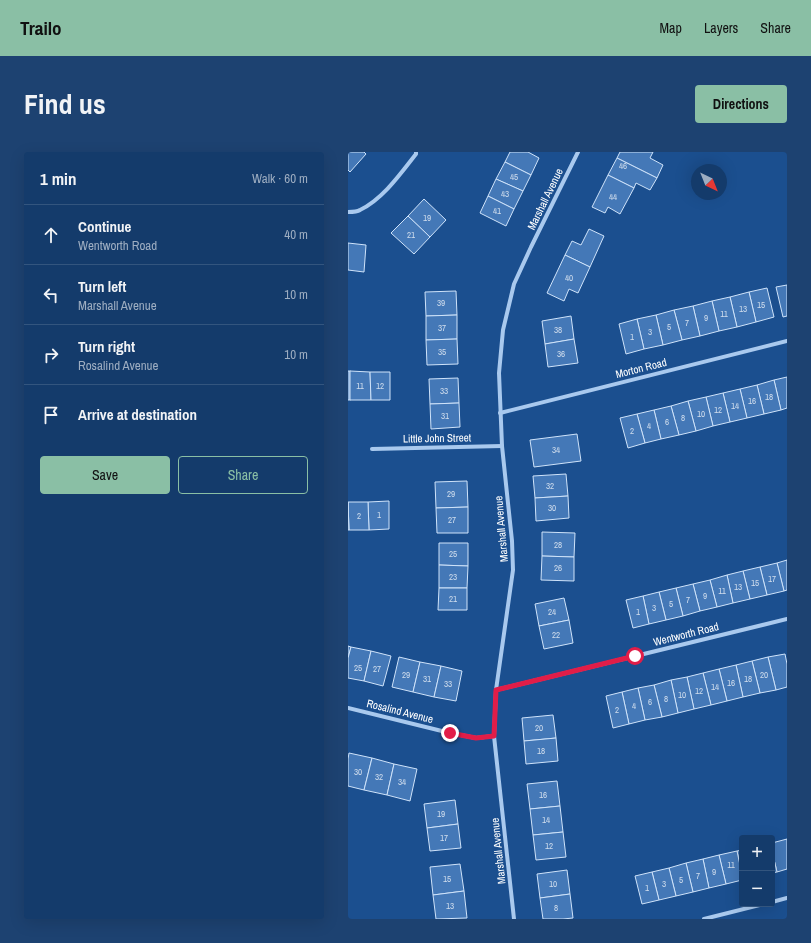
<!DOCTYPE html>
<meta charset="utf-8">
<style>
body{margin:0;font-family:"Archivo Narrow",sans-serif;background:#1d4271;color:#f1f3f6}
.controls{position:absolute;right:12px;bottom:12px;display:grid;overflow:hidden;border-radius:4px;box-shadow:0 4px 16px #0002}
.controls button{width:36px;height:36px;display:grid;place-items:center;padding:0;border:0;border-bottom:1px solid #33557e;background:#143b6b;color:#f1f3f6;font:20px sans-serif}
.compass{position:absolute;left:343px;top:12px;width:36px;height:36px;border-radius:50%;background:#143b6b;box-shadow:0 4px 16px #0002;rotate:137deg}
.stop{position:absolute;width:12px;height:12px;margin:-9px;border:3px solid #e11d48;border-radius:50%;background:#fff}
.stop.end{background:#e11d48;border-color:#fff;box-shadow:0 1px 4px #0008}
.list{margin:0;padding:0;list-style:none}
h2{display:flex;justify-content:space-between;align-items:center;height:52px;margin:0;padding:0 16px;font-size:17px}
h2 small{font-size:13px;font-weight:400;color:#9dadc1}
.list li{display:grid;grid-template-columns:26px 1fr auto;gap:12px;align-items:center;box-sizing:border-box;height:60px;padding:0 16px;border-top:1px solid #33557e}
.list b{display:block;font-size:15px;white-space:nowrap}
.list p{margin:0;font-size:13px;white-space:nowrap;color:#9dadc1}
.list em{font-size:13px;font-style:normal;color:#9dadc1}
.actions{display:flex;gap:8px;padding:12px 16px}
.actions a{flex:1;padding:9px 0;border:1px solid #8abfa5;border-radius:4px;text-align:center;font-size:14px;color:#8abfa5}
.actions .main{background:#8abfa5;color:#111}
.icon{flex:none;width:22px;height:22px;fill:none;stroke:currentColor;stroke-width:2;stroke-linecap:round;stroke-linejoin:round}
.map{position:relative;flex:none;width:439px;height:767px;overflow:hidden;border-radius:4px}
header{display:flex;align-items:center;gap:24px;box-sizing:border-box;height:56px;padding:0 20px;background:#8abfa5;color:#111}
header strong{font-size:19px}
nav{display:flex;gap:22px;margin-inline-start:auto;font-size:14px}
.intro{display:flex;align-items:center;justify-content:space-between;box-sizing:border-box;height:96px;padding:0 24px}
h1{margin:0;font-size:28px}
.button{padding:10px 18px;border-radius:4px;background:#8abfa5;color:#111;font-size:14px;font-weight:700}
main{display:flex;gap:24px;padding:0 24px}
aside{flex:1;background:#143b6b;border-radius:4px;box-shadow:0 4px 16px #0002}
.map>svg:first-child{display:block}
.building{fill:#4478b7;stroke:#cfe3fa}
.lines{fill:none;stroke-linecap:round;stroke-linejoin:round}
.street{stroke:#a9c9ee;stroke-width:4}
.route{stroke:#e11d48;stroke-width:5}
.labels{text-anchor:middle;stroke-width:3;stroke-linejoin:round;paint-order:stroke}
.number-label{font-size:9px;fill:#d0dded}
.street-label{font-size:11px;fill:#fff;stroke:#1b4f8f}
</style>
<header>
<strong>Trailo</strong>
<nav><a>Map</a><a>Layers</a><a>Share</a></nav>
</header>
<div class="intro"><h1>Find us</h1><a class="button">Directions</a></div>
<main>
<aside>
<h2>1 min<small>Walk · 60 m</small></h2>
<ul class="list">
<li><svg class="icon" aria-label="ahead" viewBox="0 0 24 24"><path d="M12 20V5M6 11l6-6 6 6"/></svg><div><b>Continue</b><p>Wentworth Road</p></div><em>40 m</em></li>
<li><svg class="icon" aria-label="left" viewBox="0 0 24 24"><path d="M17 20v-9H6M10 6l-5 5 5 5"/></svg><div><b>Turn left</b><p>Marshall Avenue</p></div><em>10 m</em></li>
<li><svg class="icon" aria-label="right" viewBox="0 0 24 24"><path d="M7 20v-9h11M14 6l5 5-5 5"/></svg><div><b>Turn right</b><p>Rosalind Avenue</p></div><em>10 m</em></li>
<li><svg class="icon" aria-label="arrive" viewBox="0 0 24 24"><path d="M6 21V4h12l-3 4 3 4H6"/></svg><div><b>Arrive at destination</b></div></li>
</ul>
<div class="actions"><a class="main">Save</a><a>Share</a></div>
</aside>
<div class="map">
<svg width="439" height="767" viewBox="0 0 439 767">
<rect width="100%" height="100%" fill="#1b4f8f"/>
<!-- building -->
<g class="building">
<polygon points="0,0 16,0 18,2 2,20 0,18"/>
<polygon points="162,0 180,0 191,6 183,23 157,10"/>
<polygon points="272,0 305,0 302,6 315,13 309,26 269,6"/>
<polygon points="269,6 309,26 302,38 288,31 286,36 260,23"/>
<polygon points="157,10 183,23 175,39 148,27"/>
<polygon points="260,23 286,36 272,62 260,55 257,61 244,55"/>
<polygon points="148,27 175,39 166,57 140,44"/>
<polygon points="140,44 166,57 158,74 132,61"/>
<polygon points="76,47 98,68 82,85 60,64"/>
<polygon points="60,64 82,85 66,102 43,81"/>
<polygon points="241,77 256,84 242,115 217,103 224,89 233,93"/>
<polygon points="0,91 18,93 16,120 0,118"/>
<polygon points="217,103 242,115 230,141 221,137 216,149 199,141"/>
<polygon points="439,133 439,164 435,165 428,135"/>
<polygon points="419,136 426,165 408,170 401,140"/>
<polygon points="108,139 109,163 78,164 77,140"/>
<polygon points="401,140 408,170 389,175 382,145"/>
<polygon points="382,145 389,175 371,179 364,149"/>
<polygon points="364,149 371,179 352,184 345,154"/>
<polygon points="345,154 352,184 334,188 326,158"/>
<polygon points="326,158 334,188 315,193 308,163"/>
<polygon points="109,163 109,187 78,188 78,164"/>
<polygon points="308,163 315,193 296,197 289,167"/>
<polygon points="223,164 226,187 197,192 194,169"/>
<polygon points="289,167 296,197 278,202 271,172"/>
<polygon points="109,187 110,212 79,213 78,188"/>
<polygon points="226,187 230,211 200,215 197,192"/>
<rect x="0" y="219" width="2" height="29"/>
<polygon points="2,219 22,220 23,248 2,248"/>
<polygon points="22,220 42,220 42,248 23,248"/>
<polygon points="439,225 439,256 433,258 426,228"/>
<polygon points="110,226 111,251 82,252 81,227"/>
<polygon points="426,228 433,258 416,262 409,233"/>
<polygon points="409,233 416,262 399,266 392,237"/>
<polygon points="392,237 399,266 382,270 375,241"/>
<polygon points="375,241 382,270 365,274 358,245"/>
<polygon points="358,245 365,274 348,279 340,249"/>
<polygon points="340,249 348,279 331,283 323,254"/>
<polygon points="111,251 112,275 83,277 82,252"/>
<polygon points="323,254 331,283 313,287 306,258"/>
<polygon points="306,258 313,287 297,291 289,262"/>
<polygon points="289,262 297,291 280,296 272,266"/>
<polygon points="229,282 233,309 186,315 182,288"/>
<polygon points="218,322 220,344 187,346 185,324"/>
<polygon points="119,329 120,355 88,356 87,330"/>
<polygon points="220,344 221,366 188,369 187,346"/>
<polygon points="41,349 41,377 21,378 20,350"/>
<polygon points="0,350 20,350 21,378 1,378"/>
<polygon points="0,350 1,378 0,378"/>
<polygon points="120,355 120,381 89,381 88,356"/>
<polygon points="194,380 227,381 226,405 194,404"/>
<polygon points="91,391 120,391 120,414 91,413"/>
<polygon points="194,404 226,405 226,429 193,428"/>
<polygon points="439,408 439,438 436,439 429,411"/>
<polygon points="429,411 436,439 419,443 412,415"/>
<polygon points="91,413 120,414 119,436 91,436"/>
<polygon points="412,415 419,443 402,447 395,419"/>
<polygon points="395,419 402,447 385,451 379,423"/>
<polygon points="379,423 385,451 369,455 362,428"/>
<polygon points="362,428 369,455 352,459 345,432"/>
<polygon points="345,432 352,459 335,464 328,436"/>
<polygon points="91,436 119,436 119,458 90,458"/>
<polygon points="328,436 335,464 318,468 311,440"/>
<polygon points="311,440 318,468 301,472 295,444"/>
<polygon points="295,444 301,472 285,476 278,448"/>
<polygon points="216,446 221,468 191,474 187,452"/>
<polygon points="221,468 225,491 196,497 191,474"/>
<polygon points="0,494 3,495 0,506"/>
<polygon points="3,495 23,499 16,529 0,526 0,506"/>
<polygon points="23,499 43,504 35,534 16,529"/>
<polygon points="437,502 439,512 439,535 428,538 420,505"/>
<polygon points="51,505 72,510 65,540 44,535"/>
<polygon points="420,505 428,538 412,541 404,509"/>
<polygon points="404,509 412,541 395,545 388,513"/>
<polygon points="72,510 93,514 86,545 65,540"/>
<polygon points="388,513 395,545 379,549 371,517"/>
<polygon points="93,514 114,519 108,549 86,545"/>
<polygon points="371,517 379,549 363,553 355,521"/>
<polygon points="355,521 363,553 346,557 339,525"/>
<polygon points="339,525 346,557 330,561 323,528"/>
<polygon points="323,528 330,561 314,565 306,533"/>
<polygon points="306,533 314,565 297,568 290,536"/>
<polygon points="290,536 297,568 281,572 274,540"/>
<polygon points="274,540 281,572 265,576 258,544"/>
<polygon points="205,563 208,586 176,589 174,566"/>
<polygon points="208,586 210,609 178,612 176,589"/>
<polygon points="1,601 24,606 16,638 0,634 0,607"/>
<polygon points="24,606 46,612 39,643 16,638"/>
<polygon points="46,612 69,617 62,649 39,643"/>
<polygon points="209,629 212,654 182,657 179,632"/>
<polygon points="107,648 110,672 79,676 76,652"/>
<polygon points="212,654 215,680 185,683 182,657"/>
<polygon points="110,672 113,696 82,699 79,676"/>
<polygon points="215,680 218,705 188,708 185,683"/>
<polygon points="439,687 439,717 429,720 424,699 424,691"/>
<polygon points="394,698 394,723 389,699"/>
<polygon points="389,699 394,723 394,728 378,732 371,703"/>
<polygon points="424,699 429,720 424,721"/>
<polygon points="371,703 378,732 361,736 355,707"/>
<polygon points="355,707 361,736 345,740 338,711"/>
<polygon points="338,711 345,740 328,744 321,716"/>
<polygon points="112,712 116,739 85,743 82,715"/>
<polygon points="321,716 328,744 311,748 304,720"/>
<polygon points="219,718 222,742 192,746 189,722"/>
<polygon points="304,720 311,748 294,752 287,724"/>
<polygon points="116,739 119,766 88,767 85,743"/>
<polygon points="222,742 225,766 215,767 195,767 192,746"/>
</g>
<g class="lines">
<!-- street -->
<g class="street">
<path d="M0 60C4 60 9 60 12 58 35 47 53 21 68 2V0"/>
<polyline points="152,261 439,189"/>
<polyline points="24,297 154,294"/>
<polyline points="148,538 439,467"/>
<polyline points="0,556 102,581 128,586 146,584"/>
<polyline points="424,750 439,746"/>
<polyline points="166,767 146,584 148,538 165,418 164,389 154,294 151,221 155,178 166,132 183,95 230,0"/>
<polyline points="356,767 416,752"/>
</g>
</g>
<g class="lines">
<!-- route -->
<polyline class="route" points="102,581 128,586 146,584 148,538 287,504"/>
</g>
<g class="labels">
<!-- number labels -->
<g class="number-label">
<text x="275" y="17">46</text>
<text x="166" y="28">45</text>
<text x="157" y="45">43</text>
<text x="265" y="48">44</text>
<text x="149" y="62">41</text>
<text x="79" y="69">19</text>
<text x="63" y="86">21</text>
<text x="221" y="129">40</text>
<text x="93" y="154">39</text>
<text x="413" y="156">15</text>
<text x="395" y="160">13</text>
<text x="376" y="165">11</text>
<text x="358" y="169">9</text>
<text x="339" y="174">7</text>
<text x="321" y="178">5</text>
<text x="94" y="179">37</text>
<text x="210" y="181">38</text>
<text x="302" y="183">3</text>
<text x="284" y="188">1</text>
<text x="94" y="203">35</text>
<text x="213" y="205">36</text>
<text x="12" y="237">11</text>
<text x="32" y="237">12</text>
<text x="96" y="242">33</text>
<text x="421" y="248">18</text>
<text x="404" y="252">16</text>
<text x="387" y="257">14</text>
<text x="370" y="261">12</text>
<text x="353" y="265">10</text>
<text x="97" y="267">31</text>
<text x="335" y="269">8</text>
<text x="319" y="273">6</text>
<text x="301" y="277">4</text>
<text x="284" y="282">2</text>
<text x="208" y="301">34</text>
<text x="202" y="337">32</text>
<text x="103" y="345">29</text>
<text x="204" y="359">30</text>
<text x="31" y="366">1</text>
<text x="11" y="367">2</text>
<text x="104" y="371">27</text>
<text x="210" y="396">28</text>
<text x="105" y="405">25</text>
<text x="210" y="419">26</text>
<text x="105" y="428">23</text>
<text x="424" y="430">17</text>
<text x="407" y="434">15</text>
<text x="390" y="438">13</text>
<text x="374" y="442">11</text>
<text x="357" y="447">9</text>
<text x="105" y="450">21</text>
<text x="340" y="451">7</text>
<text x="323" y="455">5</text>
<text x="306" y="459">3</text>
<text x="204" y="463">24</text>
<text x="290" y="463">1</text>
<text x="208" y="486">22</text>
<text x="10" y="519">25</text>
<text x="29" y="520">27</text>
<text x="58" y="526">29</text>
<text x="416" y="526">20</text>
<text x="79" y="530">31</text>
<text x="400" y="530">18</text>
<text x="383" y="534">16</text>
<text x="100" y="535">33</text>
<text x="367" y="538">14</text>
<text x="351" y="542">12</text>
<text x="334" y="546">10</text>
<text x="318" y="550">8</text>
<text x="302" y="553">6</text>
<text x="286" y="557">4</text>
<text x="269" y="561">2</text>
<text x="191" y="579">20</text>
<text x="193" y="602">18</text>
<text x="10" y="623">30</text>
<text x="31" y="628">32</text>
<text x="54" y="633">34</text>
<text x="195" y="646">16</text>
<text x="93" y="665">19</text>
<text x="198" y="671">14</text>
<text x="96" y="689">17</text>
<text x="201" y="697">12</text>
<text x="383" y="716">11</text>
<text x="366" y="723">9</text>
<text x="350" y="727">7</text>
<text x="99" y="730">15</text>
<text x="333" y="731">5</text>
<text x="205" y="735">10</text>
<text x="316" y="735">3</text>
<text x="299" y="739">1</text>
<text x="102" y="757">13</text>
<text x="208" y="759">8</text>
</g>
<!-- street labels -->
<g class="street-label">
<text transform="translate(197 47) rotate(-64)" y="4">Marshall Avenue</text>
<text transform="translate(293 216) rotate(-14)" y="4">Morton Road</text>
<text transform="translate(89 286) rotate(-1)" y="4">Little John Street</text>
<text transform="translate(153 377) rotate(-95)" y="4">Marshall Avenue</text>
<text transform="translate(338 482) rotate(-14)" y="4">Wentworth Road</text>
<text transform="translate(52 559) rotate(14)" y="4">Rosalind Avenue</text>
<text transform="translate(150 699) rotate(-96)" y="4">Marshall Avenue</text>
</g>
</g>
</svg>
<div class="controls">
<button>+</button>
<button>−</button>
</div>
<svg class="compass" viewBox="-18 -18 36 36"><path d="M0-13l5 13h-10z" fill="#e53935"/><path d="M0 13l5-13h-10z" fill="#9dadc1"/></svg>
<div class="stop" style="left:287px;top:504px"></div>
<div class="stop end" style="left:102px;top:581px"></div>
</div>
</main>
